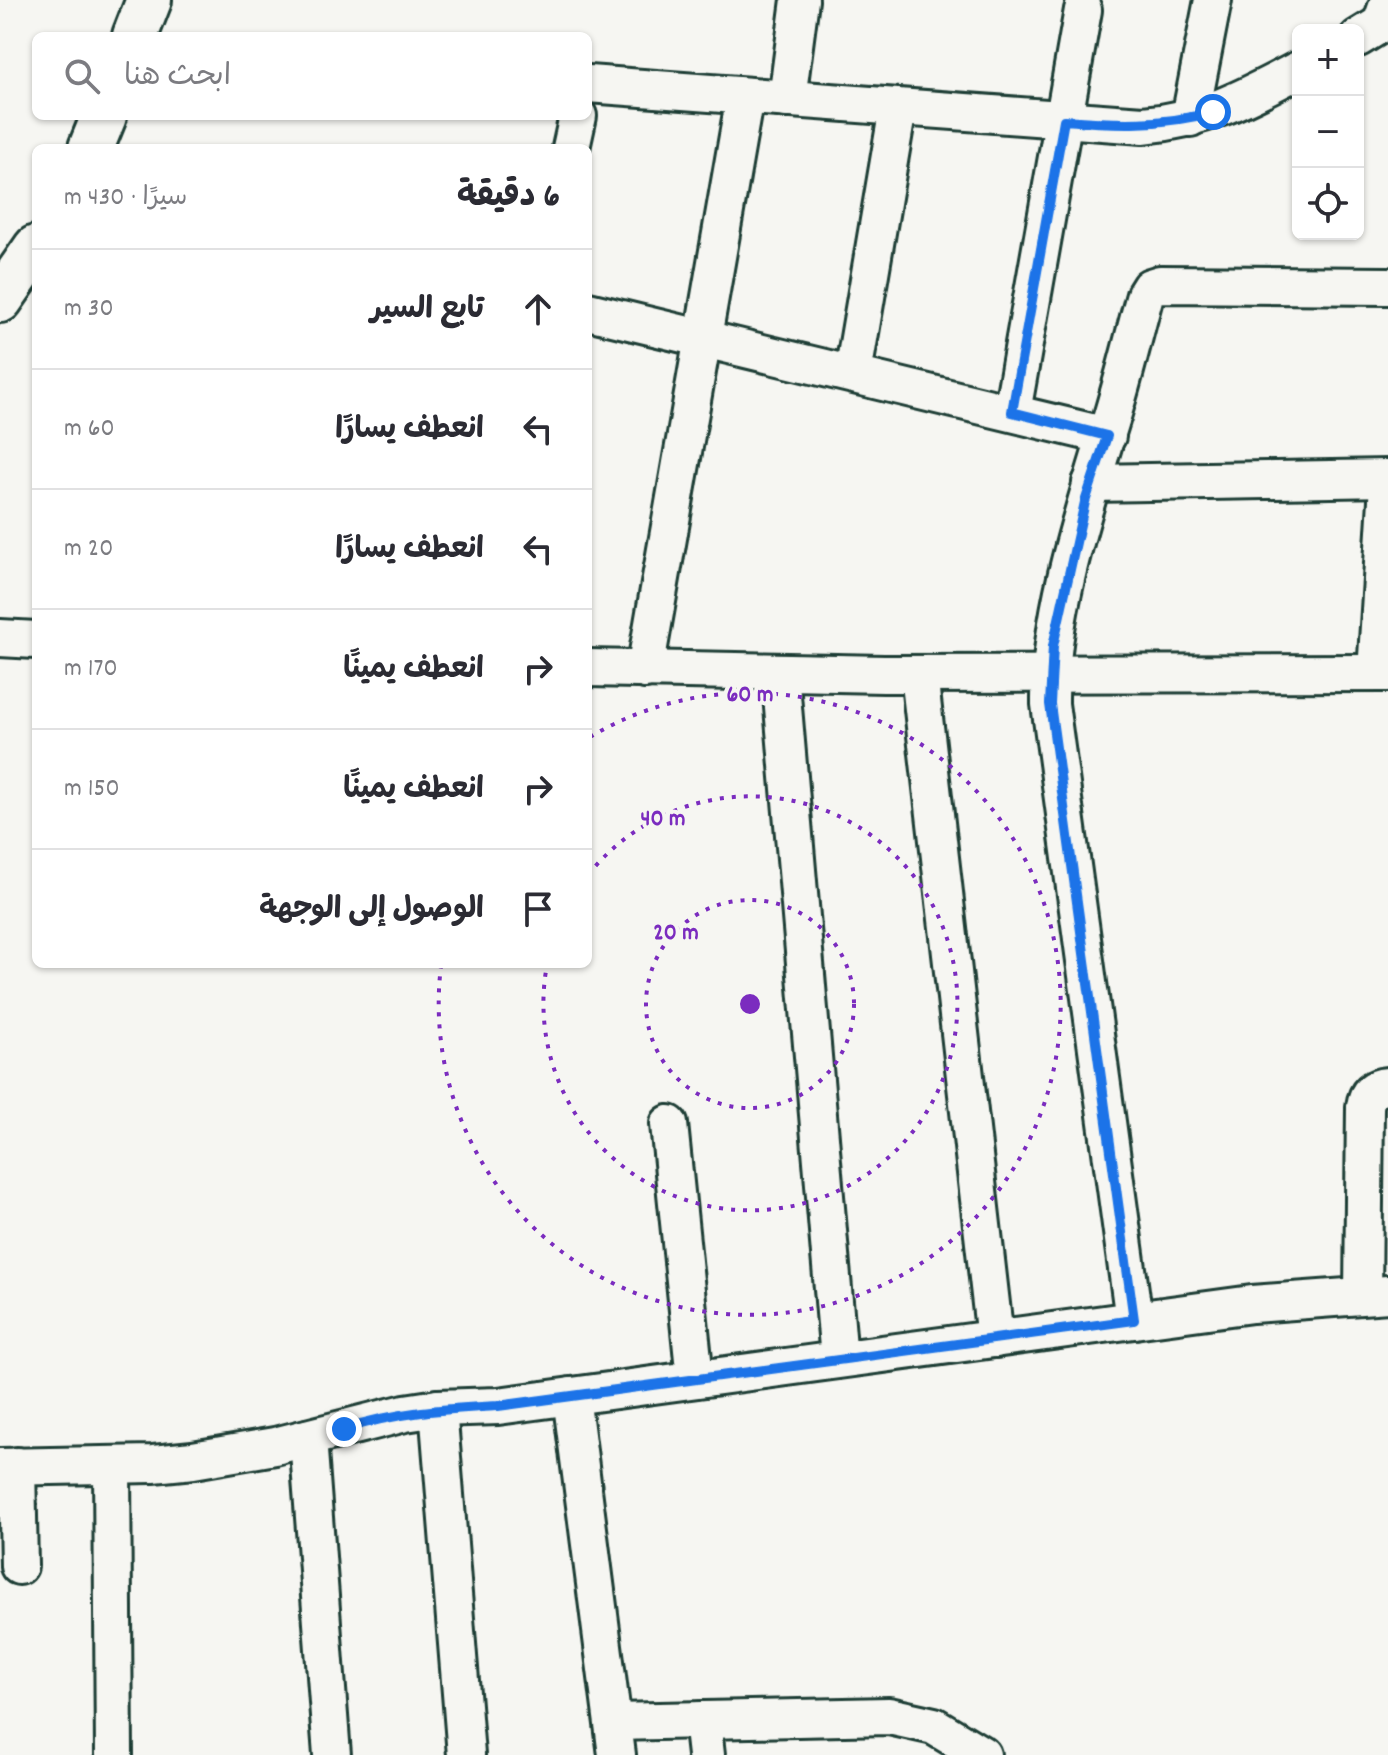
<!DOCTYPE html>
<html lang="ar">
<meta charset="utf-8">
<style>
body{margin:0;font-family:Dekko,"Playpen Sans Arabic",sans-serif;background:#f7f7f7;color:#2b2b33;direction:rtl}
.controls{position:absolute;right:24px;top:24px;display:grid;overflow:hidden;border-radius:12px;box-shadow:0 2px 6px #0004}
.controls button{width:72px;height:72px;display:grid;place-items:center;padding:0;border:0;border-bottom:2px solid #e1e1e2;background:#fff;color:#2b2b33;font:40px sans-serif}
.stop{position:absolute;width:24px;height:24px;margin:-18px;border:6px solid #1a73e8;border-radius:50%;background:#fff}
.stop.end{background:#1a73e8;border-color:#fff;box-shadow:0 2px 8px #0008}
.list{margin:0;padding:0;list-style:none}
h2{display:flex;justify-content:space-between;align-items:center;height:104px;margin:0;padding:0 32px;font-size:34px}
h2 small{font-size:26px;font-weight:400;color:#7c7c81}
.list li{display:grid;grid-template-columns:52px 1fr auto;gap:24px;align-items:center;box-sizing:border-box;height:120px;padding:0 32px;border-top:2px solid #e1e1e2}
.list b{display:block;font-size:30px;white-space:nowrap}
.list em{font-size:26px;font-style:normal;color:#7c7c81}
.icon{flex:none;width:44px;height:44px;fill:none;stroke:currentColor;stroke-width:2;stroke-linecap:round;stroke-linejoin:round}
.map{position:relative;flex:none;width:1388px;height:1755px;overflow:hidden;direction:ltr}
.search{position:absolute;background:#fff;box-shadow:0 2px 6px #0004;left:32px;top:32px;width:560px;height:88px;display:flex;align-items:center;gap:20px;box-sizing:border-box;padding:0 28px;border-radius:12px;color:#7c7c81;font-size:30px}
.panel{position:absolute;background:#fff;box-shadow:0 2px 6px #0004;left:32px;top:144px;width:560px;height:824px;border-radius:12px;direction:rtl}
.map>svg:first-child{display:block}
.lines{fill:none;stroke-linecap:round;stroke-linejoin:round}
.street-casing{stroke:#1f3d34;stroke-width:42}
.secondary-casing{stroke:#1f3d34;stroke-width:50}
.street{stroke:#f6f6f2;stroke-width:36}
.secondary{stroke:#f6f6f2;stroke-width:44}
.route{stroke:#1a73e8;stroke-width:10}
.ring{fill:none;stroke:#7b2cbf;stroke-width:4;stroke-dasharray:4 8}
.centre{fill:#7b2cbf;stroke:#f6f6f2;stroke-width:4}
.ring-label{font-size:24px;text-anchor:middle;font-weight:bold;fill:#7b2cbf;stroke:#f6f6f2;stroke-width:8;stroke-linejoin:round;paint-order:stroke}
</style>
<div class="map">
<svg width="1388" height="1755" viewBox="0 0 1388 1755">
<rect width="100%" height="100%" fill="#f6f6f2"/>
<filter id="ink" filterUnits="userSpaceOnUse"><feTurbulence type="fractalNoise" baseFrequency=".0125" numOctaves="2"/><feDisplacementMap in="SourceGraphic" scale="16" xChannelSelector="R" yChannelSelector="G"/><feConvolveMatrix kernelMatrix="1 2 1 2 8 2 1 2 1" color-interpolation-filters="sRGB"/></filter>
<g filter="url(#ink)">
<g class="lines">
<!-- street casing -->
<g class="street-casing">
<g id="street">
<polyline points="1358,38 1381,24 1388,4"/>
<path d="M588 84 1143 125C1204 120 1245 98 1298 70"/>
<polyline points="787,99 800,0"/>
<polyline points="1190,118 1213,0"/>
<polyline points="571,148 578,116"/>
<polyline points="588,311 1107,436"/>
<polyline points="853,374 898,108"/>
<polyline points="1012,412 1083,10"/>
<polyline points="1091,483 1388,478"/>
<polyline points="0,638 36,640"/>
<polyline points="588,668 884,674 1388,673"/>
<polyline points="645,670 745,96"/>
<polyline points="780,672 839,1359"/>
<polyline points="1376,673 1388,485"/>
<polyline points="919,674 995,1339"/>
<polyline points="669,1124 695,1379"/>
<path d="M1363 1295 1365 1107C1367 1092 1374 1087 1388 1086"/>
<path d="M1134 1320 1050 704C1049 618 1081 518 1106 436 1121 390 1132 342 1145 295L1150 287 1160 284 1388 286"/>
<polyline points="571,1396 617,1755"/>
<polyline points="438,1408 466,1755"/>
<polyline points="308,1438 332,1755"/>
<polyline points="112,1465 114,1755"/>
<polyline points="17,1466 19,1566"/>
<polyline points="0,1467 153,1464 193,1460 275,1446 405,1413 438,1408 498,1406 1252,1304 1388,1294"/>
<polyline points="702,1720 706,1755"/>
<polyline points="614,1722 889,1716 934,1726 982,1755"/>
</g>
</g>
<!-- secondary casing -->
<g class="secondary-casing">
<g id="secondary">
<polyline points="135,36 149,0"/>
<polyline points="91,148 104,116"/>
<polyline points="0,300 36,248"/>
</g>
</g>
<!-- street -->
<use href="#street" class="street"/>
<!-- secondary -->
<use href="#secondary" class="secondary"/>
</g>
</g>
<g class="lines" filter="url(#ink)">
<!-- route -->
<path class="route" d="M344 1429C396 1412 443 1409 498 1406L1134 1320 1050 704 1053 646 1085 502 1107 436 1012 412 1064 120C1116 124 1162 126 1213 112"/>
</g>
<!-- distance rings -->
<g class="ring">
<circle cx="750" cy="1004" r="104"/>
<path d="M588 875A207 207 0 1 1 547 965"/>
<path d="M590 737A311 311 0 1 1 441 966"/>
</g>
<circle cx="750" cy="1004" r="12" class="centre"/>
<g class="ring-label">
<text x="750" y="701">60 m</text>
<text x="663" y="825">40 m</text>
<text x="676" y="939">20 m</text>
</g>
</svg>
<div class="controls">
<button>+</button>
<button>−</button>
<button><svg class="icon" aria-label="locate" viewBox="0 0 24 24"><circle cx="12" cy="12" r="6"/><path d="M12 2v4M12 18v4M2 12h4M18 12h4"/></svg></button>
</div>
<div class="stop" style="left:1213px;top:112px"></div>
<div class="stop end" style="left:344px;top:1429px"></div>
<div class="search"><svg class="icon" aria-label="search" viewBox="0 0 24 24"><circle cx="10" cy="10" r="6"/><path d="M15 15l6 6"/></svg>ابحث هنا</div>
<section class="panel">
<h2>6 دقيقة<small>سيرًا · 430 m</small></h2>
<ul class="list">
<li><svg class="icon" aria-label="ahead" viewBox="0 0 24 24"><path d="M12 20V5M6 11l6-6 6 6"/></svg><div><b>تابع السير</b></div><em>30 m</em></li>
<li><svg class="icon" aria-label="left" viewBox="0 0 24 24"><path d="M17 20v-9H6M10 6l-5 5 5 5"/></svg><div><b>انعطف يسارًا</b></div><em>60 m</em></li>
<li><svg class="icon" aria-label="left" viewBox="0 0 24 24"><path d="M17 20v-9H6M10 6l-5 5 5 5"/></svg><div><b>انعطف يسارًا</b></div><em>20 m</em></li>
<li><svg class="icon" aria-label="right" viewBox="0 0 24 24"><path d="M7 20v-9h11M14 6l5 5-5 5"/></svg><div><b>انعطف يمينًا</b></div><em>170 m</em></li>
<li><svg class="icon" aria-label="right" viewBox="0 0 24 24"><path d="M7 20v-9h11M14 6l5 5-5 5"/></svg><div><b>انعطف يمينًا</b></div><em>150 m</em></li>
<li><svg class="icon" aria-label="arrive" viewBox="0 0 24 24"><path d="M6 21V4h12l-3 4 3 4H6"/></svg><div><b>الوصول إلى الوجهة</b></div></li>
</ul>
</section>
</div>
